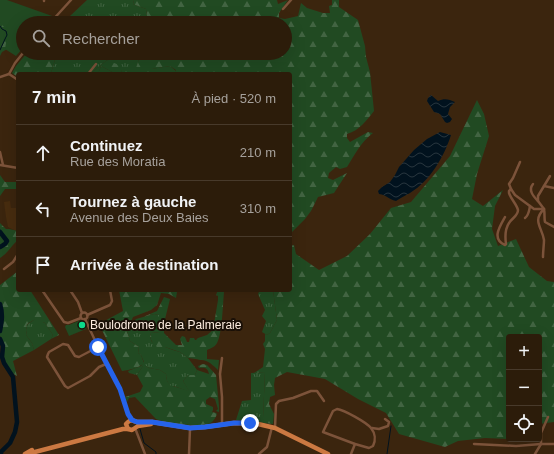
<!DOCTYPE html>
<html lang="fr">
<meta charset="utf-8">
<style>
body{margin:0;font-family:Helvetica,sans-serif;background:#382918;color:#f1f3f6}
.controls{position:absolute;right:12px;bottom:12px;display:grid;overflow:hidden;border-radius:4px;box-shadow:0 4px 16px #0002}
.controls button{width:36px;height:36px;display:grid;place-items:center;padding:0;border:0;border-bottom:1px solid #483a2b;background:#2c1c0a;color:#f1f3f6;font:20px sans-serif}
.stop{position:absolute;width:12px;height:12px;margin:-9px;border:3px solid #2563eb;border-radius:50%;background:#fff}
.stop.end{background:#2563eb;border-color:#fff;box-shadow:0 1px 4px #0008}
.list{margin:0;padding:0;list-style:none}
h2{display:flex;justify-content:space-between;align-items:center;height:52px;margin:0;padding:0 16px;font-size:17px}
h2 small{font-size:13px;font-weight:400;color:#a6a19c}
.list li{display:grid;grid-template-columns:26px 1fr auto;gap:12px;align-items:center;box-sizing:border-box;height:56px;padding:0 16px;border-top:1px solid #483a2b}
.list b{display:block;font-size:15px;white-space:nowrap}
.list p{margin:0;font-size:13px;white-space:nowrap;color:#a6a19c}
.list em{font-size:13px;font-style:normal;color:#a6a19c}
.icon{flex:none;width:22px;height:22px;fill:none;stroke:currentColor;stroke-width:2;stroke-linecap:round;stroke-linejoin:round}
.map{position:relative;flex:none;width:554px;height:454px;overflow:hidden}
.search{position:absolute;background:#2c1c0a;box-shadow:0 4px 16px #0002;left:16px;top:16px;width:276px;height:44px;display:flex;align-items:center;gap:10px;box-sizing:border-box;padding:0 14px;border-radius:22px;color:#a6a19c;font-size:15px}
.panel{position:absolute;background:#2c1c0a;box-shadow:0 4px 16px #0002;left:16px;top:72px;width:276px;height:220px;border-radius:4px}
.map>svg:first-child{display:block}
.built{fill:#472c0f}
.grass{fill:url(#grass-tufts)}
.forest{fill:url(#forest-firs)}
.park{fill:#214a22}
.water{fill:url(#water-waves)}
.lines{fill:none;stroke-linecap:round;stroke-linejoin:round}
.stream{stroke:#01121e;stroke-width:1}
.river{stroke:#01121e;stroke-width:4.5}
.minor{stroke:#7c533a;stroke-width:2.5}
.primary{stroke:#cc7942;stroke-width:4.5}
.route{stroke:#2563eb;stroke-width:5}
.poi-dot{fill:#0cd98a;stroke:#1a1007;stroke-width:1.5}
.labels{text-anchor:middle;stroke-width:4;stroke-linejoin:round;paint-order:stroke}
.poi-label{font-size:12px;fill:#fdede0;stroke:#1a1007;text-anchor:start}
</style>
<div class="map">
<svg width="554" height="454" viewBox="0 0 554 454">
<defs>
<pattern id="grass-tufts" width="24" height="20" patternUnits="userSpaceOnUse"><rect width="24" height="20" fill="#214a22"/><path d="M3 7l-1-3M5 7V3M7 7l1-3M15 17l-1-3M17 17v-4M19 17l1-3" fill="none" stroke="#426442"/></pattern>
<pattern id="forest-firs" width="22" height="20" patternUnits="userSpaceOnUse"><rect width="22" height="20" fill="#214a22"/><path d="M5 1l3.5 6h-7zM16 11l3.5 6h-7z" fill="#426442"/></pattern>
<pattern id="water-waves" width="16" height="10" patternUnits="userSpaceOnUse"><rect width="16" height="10" fill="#01121e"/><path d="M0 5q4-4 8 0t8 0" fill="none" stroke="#27353e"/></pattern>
</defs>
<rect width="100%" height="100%" fill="#3b250e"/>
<!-- built -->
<polygon class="built" points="10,201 11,208 18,208 18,231 14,230 8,227 6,217 4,202"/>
<!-- grass -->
<g class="grass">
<polygon points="87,0 134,0 133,4 146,9 148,23 113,23 106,20 91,23 78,19 69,17"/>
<polygon points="57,53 135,53 139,59 136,70 123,73 129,74 120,74 122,71 107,60 90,74 53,74 51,73"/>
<polygon points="101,66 116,74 98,74"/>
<polygon points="170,66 176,71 175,74 151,74 151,69"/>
<polygon points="260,290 273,290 277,320 270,333 267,335 262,332 266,321 262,316 265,310 258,294"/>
<polygon points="154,314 159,315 162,321 160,332 151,333 150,337 152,342 173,350 180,352 188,358 197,370 195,375 188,375 183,381 190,392 174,386 171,387 167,381 166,374 160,370 149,368 146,366 143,366 137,375 129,373 128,371 141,366 144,362 141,355 138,353 139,347 130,341 127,331 136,319"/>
<path d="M35 318 45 323 53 335 51 339 34 350 32 343 26 335 27 330 26 326C29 322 33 322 35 318Z"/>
<polygon points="265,372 263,419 256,422 236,420 242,401 251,400 251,373"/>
</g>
<!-- forest -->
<g class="forest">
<polygon points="0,0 19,23 10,33 9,48 2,52 0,56"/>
<path d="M134 0H277L278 4 288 0 279 13V18L285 19 298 16 301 3 307 8 323 13H330L329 6 332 5V0H339V7L358 20 365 46 366 57 370 72 374 111C366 121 360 130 347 134V138L350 142 368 132 373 133C361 142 355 154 347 167L340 169 336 167 329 173 328 178 333 180 347 173 334 193 318 197 311 211 305 219 292 232 290 233V74H175L176 70 170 66 152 69 151 74H129L123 73 124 70H135V69L136 68 139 59 135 53H285V23H148L146 9 133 4Z"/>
<polygon points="69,17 78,19 91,23 53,23 56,20"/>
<polygon points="27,53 57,53 51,73 53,74 18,74 18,77 12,73 16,66"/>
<polygon points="107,60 119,65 122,71 120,74 116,74 101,66 98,74 90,74"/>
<polygon points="477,100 484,114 489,136 477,174 472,199 483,206 503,190 495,206 492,229 498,246 516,239 529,267 547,281 554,282 554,422 539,424 539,337 509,337 509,439 485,438 458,441 445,447 399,434 386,413 358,399 325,379 287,372 275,378 274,385 275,395 270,397 269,404 274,414 273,424 256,422 263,418 265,372 254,373 263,367 265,349 263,344 265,341 265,334 267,335 270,333 277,320 273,290 290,290 290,246 294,245 296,254 319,270 347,256 370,234 391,208 411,202 450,156"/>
<polygon points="0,175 5,182 18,182 18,189 5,189 0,196"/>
<path d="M0 223 6 229H9L18 231V240C11 246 8 253 0 258Z"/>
<path d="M18 271V290H30L59 335 51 339 53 335 45 323 43 322 38 324 36 322 35 319C32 322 28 322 26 326L27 330 26 335 32 343 34 350 13 361 17 376 12 373 4 363 3 355 4 345 0 336V285Z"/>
<path d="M119 290H176L177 292 176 298 169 294 161 293 157 305 151 310 133 317 127 331 130 341 139 347 138 353 141 355 144 363C139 368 130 370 122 371L99 324 123 311Z"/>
<path d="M218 290H225L224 292C223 303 222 335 217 343 215 347 211 348 207 350V359L219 360 218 370C213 365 207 359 200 360L196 359 188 358 180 352 165 347 163 349C157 349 152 343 150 337L151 333 160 332 158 327 162 321 158 319 159 315 154 314 143 317 157 311 164 297 170 299 164 323V333L176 345H182L180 339 182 336 185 337 187 342H189L190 338H194L195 340H196L198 338 207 335 213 330 218 300V296L216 295Z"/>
<path d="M203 364 207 365 216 375 219 406V412L216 411 218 409 215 399 210 397 206 400V404L213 407V410L212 412 216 413 217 414C216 417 214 420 212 422 204 429 165 423 156 419L135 397 129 398 127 402 125 397 140 392 143 386 137 375 143 366H146L149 368 160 370 166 374 167 381 171 386H173L189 391 183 381 188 375H195L197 370 209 374C208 368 205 367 199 368L198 366Z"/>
</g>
<!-- park -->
<g class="park">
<polygon points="0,0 7,0 55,17 48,23 23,23 23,48 16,56 5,49 8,32 0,22"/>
<polygon points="81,320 83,321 86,329 69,336 65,327 66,325 69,325"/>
</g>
<!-- water -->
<g class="water">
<path d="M431 95 438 101C444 98 449 99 455 102L450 107 448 114 452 119 450 122 447 123 445 122 440 114 434 112 427 101 428 98Z"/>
<path d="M440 132 451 135C444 157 430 181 410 193 405 196 400 198 396 201 388 199 387 195 379 194L378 191 382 187 390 182 395 175 399 167 414 150 427 139Z"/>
</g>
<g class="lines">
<!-- stream -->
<g class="stream">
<polyline points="0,26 2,29 6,31 7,35 5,39 0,50"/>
<polyline points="140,429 144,443 156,452 156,454"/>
<polyline points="387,454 391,426"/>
</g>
<!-- river -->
<g class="river">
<polyline points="0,232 7,241 5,244 0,247"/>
<path d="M0 304C3 314 2 321 0 331"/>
<polyline points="0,339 3,346 2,357 4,363 13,377 17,422 15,432 10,443 1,452 1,454"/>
</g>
<!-- minor -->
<g class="minor">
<polyline points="44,1 44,0"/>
<polyline points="283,9 291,0"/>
<polyline points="50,23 71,0"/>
<polyline points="9,74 18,80"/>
<polyline points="88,74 96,64"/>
<polyline points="0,77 9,74 15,63 23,53"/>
<polyline points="0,152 3,165"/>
<polyline points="0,165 18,168"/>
<path d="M533 184C528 190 533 196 538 201"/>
<polyline points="544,186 554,188"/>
<polyline points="511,189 509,184 513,178 520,162"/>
<polyline points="544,209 538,201 538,196 550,176"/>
<path d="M505 217C500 226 491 239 505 245L506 244C505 237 505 229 509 223 512 218 518 216 518 210 517 205 511 199 509 193V191L511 189 515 195 534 209H544"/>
<path d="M525 218C529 215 529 211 530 206"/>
<path d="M543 257C543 251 544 245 544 240 542 227 532 221 544 209 545 214 544 218 545 222L554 227"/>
<polyline points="4,269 13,262 18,254"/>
<polyline points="42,290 64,322 68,323 81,318"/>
<polyline points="70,290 78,302 82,313"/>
<circle cx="84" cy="316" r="3.5"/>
<polyline points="87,315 110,305 112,301 110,290"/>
<polyline points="85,319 106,364 120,389 128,414 132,420"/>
<polyline points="98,347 79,357 75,356 68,345 63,344 49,352 48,354 47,357 65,386 68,388 90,376 99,367 106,364"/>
<path d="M337 409C344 410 366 422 371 428 375 433 376 440 373 446L369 448 355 444 323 432 333 411Z"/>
<polyline points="222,425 222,397 220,374 222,358"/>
<polyline points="135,428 145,454"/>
<polyline points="275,428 276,404 279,401 293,398 311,391 317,391 324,401"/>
<polyline points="372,428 379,429 388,426 389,422 385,419"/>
<polyline points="474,444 516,446 541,444 554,444"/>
<polyline points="189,454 190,429"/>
<polyline points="259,454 267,447 272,427"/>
<polyline points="351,454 355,444"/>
<polyline points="535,454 541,444 541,433 548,417"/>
</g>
<!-- primary -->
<g class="primary">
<polyline points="128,429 126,424 128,422 131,420 137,422 152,422 190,428 205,427 234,423 258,424 275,428 328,454"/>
<polyline points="25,454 32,450"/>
<polyline points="30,454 35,452 123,429 128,429 132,430 138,426 151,424"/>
</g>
</g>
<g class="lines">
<!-- route -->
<polyline class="route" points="98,347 120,389 128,414 132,420 137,422 152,422 190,428 205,427 234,423 250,423"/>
</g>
<!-- markers -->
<circle class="poi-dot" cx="82" cy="325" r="4"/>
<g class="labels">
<!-- poi labels -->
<g class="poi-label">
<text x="90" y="329">Boulodrome de la Palmeraie</text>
</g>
</g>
</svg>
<div class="controls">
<button>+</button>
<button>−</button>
<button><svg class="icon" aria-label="locate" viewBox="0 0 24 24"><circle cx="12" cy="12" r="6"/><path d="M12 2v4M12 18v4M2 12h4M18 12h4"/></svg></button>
</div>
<div class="stop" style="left:98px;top:347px"></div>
<div class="stop end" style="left:250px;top:423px"></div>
<div class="search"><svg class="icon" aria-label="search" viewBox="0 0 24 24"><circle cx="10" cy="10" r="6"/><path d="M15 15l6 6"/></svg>Rechercher</div>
<section class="panel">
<h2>7 min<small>À pied · 520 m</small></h2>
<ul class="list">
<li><svg class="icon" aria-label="ahead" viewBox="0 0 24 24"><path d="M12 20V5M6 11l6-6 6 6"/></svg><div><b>Continuez</b><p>Rue des Moratia</p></div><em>210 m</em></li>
<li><svg class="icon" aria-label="left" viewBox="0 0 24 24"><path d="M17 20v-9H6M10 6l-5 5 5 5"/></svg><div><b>Tournez à gauche</b><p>Avenue des Deux Baies</p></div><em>310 m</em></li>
<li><svg class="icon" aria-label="arrive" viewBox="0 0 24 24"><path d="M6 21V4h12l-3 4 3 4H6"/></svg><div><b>Arrivée à destination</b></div></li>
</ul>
</section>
</div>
